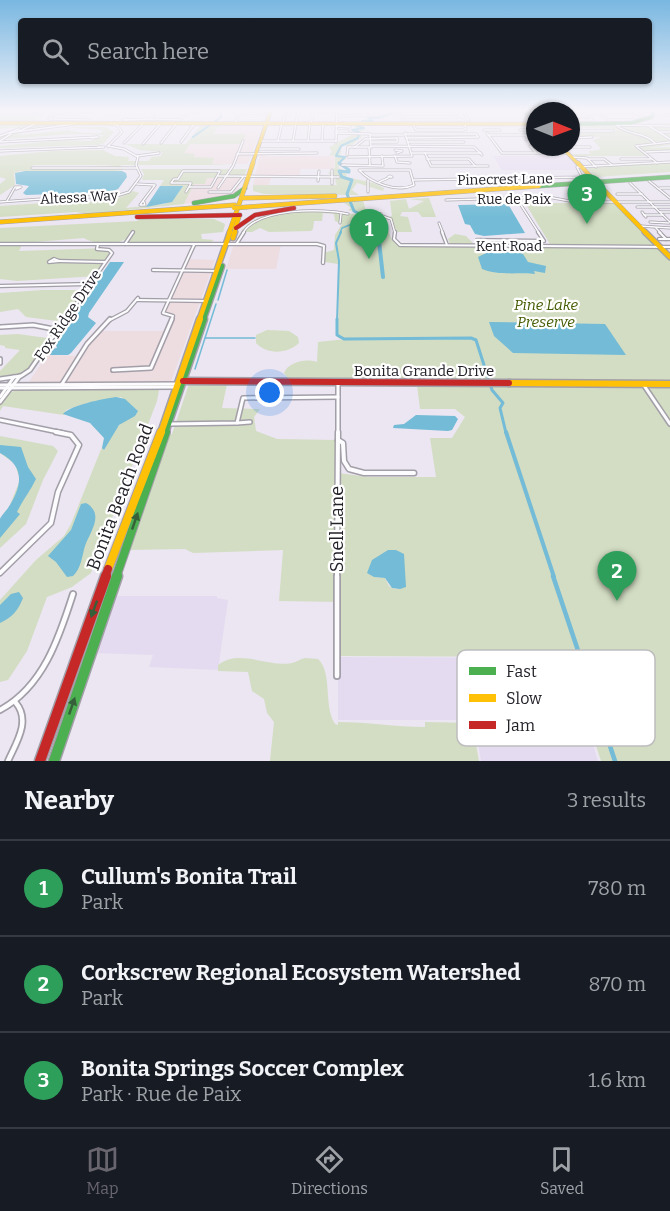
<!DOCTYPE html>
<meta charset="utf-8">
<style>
body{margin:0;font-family:Bitter,serif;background:#20242c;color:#f1f3f6}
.compass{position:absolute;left:526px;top:102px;width:54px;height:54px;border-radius:50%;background:#171b24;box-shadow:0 2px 4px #0004;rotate:91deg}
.you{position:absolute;left:270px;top:393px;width:21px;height:21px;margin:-15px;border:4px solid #fff;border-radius:50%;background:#1a73e8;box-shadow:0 0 0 9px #1a73e833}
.badge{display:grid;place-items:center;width:39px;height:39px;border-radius:50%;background:#69656e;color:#fff;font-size:20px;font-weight:700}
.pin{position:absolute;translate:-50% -50px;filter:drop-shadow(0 2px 3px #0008)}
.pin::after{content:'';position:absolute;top:32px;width:21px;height:18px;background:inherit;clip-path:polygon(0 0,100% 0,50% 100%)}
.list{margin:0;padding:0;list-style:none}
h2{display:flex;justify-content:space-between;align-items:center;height:78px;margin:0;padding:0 24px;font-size:26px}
h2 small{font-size:20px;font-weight:400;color:#9ea1a6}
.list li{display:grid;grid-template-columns:39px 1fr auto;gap:18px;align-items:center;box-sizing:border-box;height:96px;padding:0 24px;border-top:2px solid #363941}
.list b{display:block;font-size:22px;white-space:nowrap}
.list p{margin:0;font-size:20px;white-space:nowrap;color:#9ea1a6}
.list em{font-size:20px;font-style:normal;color:#9ea1a6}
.icon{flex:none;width:33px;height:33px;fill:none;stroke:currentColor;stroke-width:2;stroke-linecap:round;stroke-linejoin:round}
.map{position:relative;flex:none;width:670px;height:761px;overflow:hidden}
.search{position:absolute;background:#171b24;box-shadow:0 2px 4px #0004;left:18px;right:18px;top:18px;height:66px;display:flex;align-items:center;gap:15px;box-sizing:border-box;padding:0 21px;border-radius:6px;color:#9ea1a6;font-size:22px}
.sheet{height:366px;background:#171b24}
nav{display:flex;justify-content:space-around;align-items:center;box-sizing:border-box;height:84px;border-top:2px solid #363941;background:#171b24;font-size:16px;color:#9ea1a6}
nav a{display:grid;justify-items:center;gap:3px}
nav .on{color:#69656e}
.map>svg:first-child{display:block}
.commercial{fill:#eddce0}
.built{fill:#e4dbf0}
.green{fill:#d3ddc3;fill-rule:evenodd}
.water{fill:#73bbd6}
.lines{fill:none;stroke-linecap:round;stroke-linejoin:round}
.stream{stroke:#73bbd6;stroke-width:1.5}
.canal-far4{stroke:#73bbd6;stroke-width:1.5}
.canal-far3{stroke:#73bbd6;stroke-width:2}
.canal-far2{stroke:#73bbd6;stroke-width:3}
.canal-far1{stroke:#73bbd6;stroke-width:4}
.canal{stroke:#73bbd6;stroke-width:4.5}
.river-far2{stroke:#73bbd6;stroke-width:2}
.river-far1{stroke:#73bbd6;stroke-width:3}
.river{stroke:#73bbd6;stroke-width:4}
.street-far4-casing{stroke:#a39fa8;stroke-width:3}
.street-far3-casing{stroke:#a39fa8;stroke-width:4.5}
.street-far2-casing{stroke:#a39fa8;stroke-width:6}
.street-far1-casing{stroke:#a39fa8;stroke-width:7}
.street-casing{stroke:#a39fa8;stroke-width:8}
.fast-far5-casing{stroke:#a39fa8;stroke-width:4.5}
.fast-far4-casing{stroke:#a39fa8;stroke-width:5}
.fast-far3-casing{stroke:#a39fa8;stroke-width:7}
.fast-far2-casing{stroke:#a39fa8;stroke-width:9}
.fast-far1-casing{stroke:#a39fa8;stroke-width:10}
.fast-casing{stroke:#a39fa8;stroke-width:13}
.slow-far4-casing{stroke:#a39fa8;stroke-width:4.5}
.slow-far3-casing{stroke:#a39fa8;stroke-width:5}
.slow-far2-casing{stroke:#a39fa8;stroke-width:7}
.slow-far1-casing{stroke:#a39fa8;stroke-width:9}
.slow-casing{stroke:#a39fa8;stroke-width:10}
.jam-far3-casing{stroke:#a39fa8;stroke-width:5}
.jam-far2-casing{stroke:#a39fa8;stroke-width:9}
.jam-far1-casing{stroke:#a39fa8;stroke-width:10}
.jam-casing{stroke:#a39fa8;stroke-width:13}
.street-far4{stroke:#fcfbfd;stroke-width:1.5}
.street-far3{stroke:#fcfbfd;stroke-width:2}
.street-far2{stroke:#fcfbfd;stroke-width:3}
.street-far1{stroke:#fcfbfd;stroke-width:4}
.street{stroke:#fcfbfd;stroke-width:4.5}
.fast-far5{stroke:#4caf50;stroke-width:3}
.fast-far4{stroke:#4caf50;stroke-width:4}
.fast-far3{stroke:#4caf50;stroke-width:4.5}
.fast-far2{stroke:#4caf50;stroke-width:6}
.fast-far1{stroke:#4caf50;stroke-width:8}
.fast{stroke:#4caf50;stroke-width:10}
.slow-far4{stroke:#ffc107;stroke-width:3}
.slow-far3{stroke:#ffc107;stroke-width:4}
.slow-far2{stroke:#ffc107;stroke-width:4.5}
.slow-far1{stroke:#ffc107;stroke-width:6}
.slow{stroke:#ffc107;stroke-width:8}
.jam-far3{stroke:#c62828;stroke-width:4}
.jam-far2{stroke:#c62828;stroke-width:6}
.jam-far1{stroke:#c62828;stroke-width:8}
.jam{stroke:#c62828;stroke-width:10}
.slow-bridge-casing{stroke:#a39fa8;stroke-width:5;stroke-linecap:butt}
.jam-bridge-casing{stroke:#a39fa8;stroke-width:5;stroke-linecap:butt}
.slow-bridge{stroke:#ffc107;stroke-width:4}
.jam-bridge{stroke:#c62828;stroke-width:4}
.oneway{fill:#35603a}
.labels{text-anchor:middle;stroke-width:4.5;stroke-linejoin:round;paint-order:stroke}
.far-street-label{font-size:14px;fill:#232028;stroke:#fff}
.park-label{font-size:15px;font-style:italic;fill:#455d03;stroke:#fff}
.street-label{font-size:15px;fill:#232028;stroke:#fff}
.near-street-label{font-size:18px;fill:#232028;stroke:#fff}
.key{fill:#fff;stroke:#bdbcbe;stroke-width:1.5}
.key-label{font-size:16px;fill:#232028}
</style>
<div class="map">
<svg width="670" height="761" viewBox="0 0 670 761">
<rect width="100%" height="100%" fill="#ebe6f1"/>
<!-- commercial -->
<g class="commercial">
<polygon points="222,124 263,124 248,164 211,164 213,158 197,158 183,153 189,144 242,144 246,134 212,134"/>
<polygon points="260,154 266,154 266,156 335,156 334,169 301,169 299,177 271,177 269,185 253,185"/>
<polygon points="244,176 235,193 232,195 184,204 194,184 207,178"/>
<polygon points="234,244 281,244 276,269 226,269"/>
<polygon points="188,259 215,260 169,387 25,388 47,355 79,356 98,331 166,331 172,315 164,312"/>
</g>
<!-- built -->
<g class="built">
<polygon points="493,156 570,156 583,170 502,170"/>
<polygon points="112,596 217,596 217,598 228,600 218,670 149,667 153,655 94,653"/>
<polygon points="338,657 567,658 598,761 481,761 474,720 338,720"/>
</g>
<!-- green -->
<g class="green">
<polygon points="0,110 108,110 85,116 54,115 58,111 48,112 34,121 4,122 0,121"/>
<polygon points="392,110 407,110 381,119 369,119 376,122 366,123 368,125 361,127 367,130 361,131 362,137 352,145 342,146 340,156 347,159 342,161 338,168 347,171 346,177 374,183 384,188 383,191 357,183 352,190 359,195 264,194 253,191 253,185 337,185 335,181 336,178 328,173 335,168 335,156 329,155 332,152 329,147 355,133 355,123 366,121 364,117 392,113"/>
<polygon points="0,123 73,124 19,133 21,135 69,130 83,133 100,133 103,130 73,128 49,131 73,127 106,127 114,132 103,144 98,145 0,148 0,146 65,140 91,141 104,135 75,134 5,139 0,142 0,136 20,130 16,128 20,127 0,129"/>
<polygon points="670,123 670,145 648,148 670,147 670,151 644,153 647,156 576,156 573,154 590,154 589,151 599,150 600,148 593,140 602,137 571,136 581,135 579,133 616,132 612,129 571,128 575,127 573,125"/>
<polygon points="202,124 221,124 213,134 246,134 242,144 190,144 184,153 195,154 193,157 214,158 212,164 231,165 33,165 32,167 77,168 119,165 123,167 123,170 114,171 20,171 14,173 15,185 0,195 0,184 6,179 0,177 0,156 52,151 103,150 115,156 129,157 128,161 148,161 152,157 161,156 162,152 140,150 125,144 186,144"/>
<polygon points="670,163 670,172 596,177 587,168"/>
<polygon points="141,169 247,169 244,176 240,178 207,178 205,184 194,184 184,204 87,214 76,212 0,217 0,206 59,202 110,202 133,191 139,193 126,208 165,204 182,186 160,186 164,180 142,180 144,174"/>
<polygon points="429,198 436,217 422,217 418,212 402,212 400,216 408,217 412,232 396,232 393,222 389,217 392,216 390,201 406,199 409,209 424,201 409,199"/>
<path d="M363 200 366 211 388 222 386 224C389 233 391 242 400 246L451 245 448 239 455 234 466 236 475 245 550 244 525 203H616L656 245 650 246 661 249 670 258V383L289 380 284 373C288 362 307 358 317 362L318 342 346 339 338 338 339 261 338 264 325 262 323 260V253L334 250 335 235 342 224 335 221 334 214 323 213 322 221H314L313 229 311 231 269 232 260 228 252 232H241C258 203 326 213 355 214L353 211 348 210 351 208 343 202Z"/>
<path d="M139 219H214L225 224 223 232 201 234 202 239 214 240 211 242 123 243 125 239C116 246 93 244 84 238L23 243 19 251 110 248 113 252 97 276 17 281 0 279V228L138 221Z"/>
<polygon points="43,290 81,290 78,299 57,321 26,317 18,309 0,312 0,293"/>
<path d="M267 330 289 331 298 337 299 343C287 354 267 355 256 343V335Z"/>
<path d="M18 334 54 339C28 366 46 372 0 380V371L20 350 5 348V346L0 345V335Z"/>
<path d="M189 384H227L222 408 260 409 254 417 256 431 277 439 336 440 338 443V473L369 477H436L430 438H452L465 417 455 409H420L417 385H670V761H601L567 657 340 656V602L279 601 283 550 193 553 185 549 128 550 167 435 172 434ZM378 556 404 565 405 587 395 589 389 586 385 578 374 577Z"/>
<polygon points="18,390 159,390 157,401 91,573 72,587 47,597 27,651 8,680 0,682 0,600 36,560 64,536 71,524 102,447 104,450 116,428 137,410 121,397 83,404 66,410 64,415 3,406 0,411 0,405 11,392"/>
<polygon points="0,436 53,446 58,451 43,480 26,524 0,548 0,519 9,507 20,480 15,464 0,453"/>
<path d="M305 658 318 659C333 673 323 705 335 724L338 725V722C367 722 396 727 425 727V722L472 723 479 761H270L274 722 267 713 264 699 252 691 248 672 218 671V665C240 648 268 668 292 663 297 662 300 659 305 658Z"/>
</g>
<!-- water -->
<g class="water">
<polygon points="25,171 122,171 126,173 127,177 118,189 110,192 26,195 23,193 29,186 16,184 15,173"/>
<polygon points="160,186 183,186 172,202 146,207"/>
<polygon points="508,204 525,233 484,236 475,234 470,225 465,224 458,205"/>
<path d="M507 250 523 254 528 262 546 266 545 273 534 271 535 274C517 272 499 276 482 269L478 257 490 251 500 253Z"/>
<polygon points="110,262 124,262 89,313 88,317 96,323 71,353 68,355 47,355 51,349 57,348 55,343 59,337"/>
<polygon points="489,322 605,324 626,355 513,353 494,336"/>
<path d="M116 397 125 399 138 411 135 416 119 425 104 450 102 448 104 438 90 423 63 414C71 405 102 399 116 397Z"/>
<polygon points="416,415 455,416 458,419 452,430 448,431 393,428 394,425 404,424"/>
<path d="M0 445 21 447 28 467 36 479C31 490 22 501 17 512L20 514 0 538C0 533 0 524 0 519 1 516 6 511 8 508 22 486 26 467 0 453Z"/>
<path d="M86 503C105 514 90 532 85 546 82 556 81 569 73 576L67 577 56 562 48 556 71 530 81 504Z"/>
<polygon points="388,550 396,550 404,554 406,587 400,589 392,588 385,578 374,577 367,573 372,560"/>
<path d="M19 592 23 598C18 611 12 617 0 623V605L11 594Z"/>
</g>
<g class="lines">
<!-- stream -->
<g class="stream">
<polyline points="218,300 227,270"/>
<polyline points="205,338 255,338"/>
<polyline points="195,369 216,304"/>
</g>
<!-- canal-far4 -->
<polyline class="canal-far4" points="340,233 342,228 352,224 359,215"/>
<!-- canal-far3 -->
<polyline class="canal-far3" points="337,321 339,261 336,243 341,232"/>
<!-- canal-far2 -->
<polyline class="canal-far2" points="337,319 337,335 344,339 471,338 476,340 492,390 503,403 500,408 506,433"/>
<!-- canal-far1 -->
<polyline class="canal-far1" points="506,432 554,577"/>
<!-- canal -->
<polyline class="canal" points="553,576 615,761"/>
<!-- river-far2 -->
<g class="river-far2">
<polyline points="193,137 221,117 221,110"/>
<polyline points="341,165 339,163 345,157 336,156 341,146 358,138 359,132 352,130 364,128 355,125 364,124 362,121 373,121 368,118 378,118 400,110"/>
</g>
<!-- river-far1 -->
<polyline class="river-far1" points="339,163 349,170 349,172 339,171 342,177 352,180 347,194 354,211 377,222 378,233"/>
<!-- river -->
<polyline class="river" points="378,232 383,277"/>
<!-- street-far4 casing -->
<g class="street-far4-casing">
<g id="street-far4">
<polyline points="60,110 49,119 90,120"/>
<polyline points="150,110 154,115 151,119 180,120 187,113 208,110"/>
<polyline points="245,110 242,113 269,114"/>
<polyline points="357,110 357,113"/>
<polyline points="369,110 369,113"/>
<polyline points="386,110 394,112"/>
<polyline points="462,110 468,119"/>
<polyline points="660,110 670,116"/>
<polygon points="113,111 115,111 111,112"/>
<polyline points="313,111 337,112"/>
<polyline points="525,111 535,111"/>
<polygon points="579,111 582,112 580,112"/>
<polyline points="571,112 579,112"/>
<polyline points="635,113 643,117"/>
<polyline points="337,116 378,115"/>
<polyline points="531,116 535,116"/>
<polyline points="571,116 588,116 593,120 571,120"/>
<polygon points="125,119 127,120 123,120"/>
<polyline points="127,120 151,119"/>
<polyline points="402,120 469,120"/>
<polyline points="403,120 402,115 405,114 454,114 460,120"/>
<polyline points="634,120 609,120 597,112 645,112"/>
<polyline points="235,123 241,110"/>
<polyline points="283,123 286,110"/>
<polyline points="296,123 299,110"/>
<polyline points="311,123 313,114"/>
<polyline points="413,124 416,130 463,130 466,129 464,123"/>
<polyline points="336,126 350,127"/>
<polyline points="649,126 670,139"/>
<polyline points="484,130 500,130"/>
<polyline points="520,130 535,130"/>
<polyline points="19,131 38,123"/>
<polyline points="336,131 348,131"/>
<polyline points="571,131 613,131"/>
<polyline points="660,132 670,132"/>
<polyline points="8,133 74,124"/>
<polyline points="336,133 370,134 371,148"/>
<polyline points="487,133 502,153 568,153"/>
<polyline points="405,134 476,134 478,137"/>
<polyline points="370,135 404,135"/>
<polyline points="488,135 535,135"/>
<polyline points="525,135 528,138 526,140"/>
<polyline points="0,136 19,129"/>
<polyline points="406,138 478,137"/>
<polyline points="571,138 592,137"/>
<polyline points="0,141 11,134"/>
<polyline points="260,141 336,141"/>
<polyline points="278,141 282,123"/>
<polyline points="293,141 296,123"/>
<polyline points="308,141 310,123"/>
<polyline points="322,141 323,123"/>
<polyline points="0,142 98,137 92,138"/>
<polyline points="181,142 194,124"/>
<polyline points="336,142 337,110"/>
<polyline points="371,142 397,142 397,138"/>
<polyline points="408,142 464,142"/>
<polyline points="124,143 143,124"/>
<polyline points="161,143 177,123"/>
<path d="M655 143C642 131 629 136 616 125L670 126"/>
<polyline points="143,144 161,123"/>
<polyline points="108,146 122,132 117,125 110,124"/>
<polyline points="371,146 474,147 482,155"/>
<polyline points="530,146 536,153"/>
<polyline points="355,147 365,139 397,138"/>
<polyline points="355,147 369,147"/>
<polyline points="369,147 370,165"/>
<polyline points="571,147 590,147"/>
<polyline points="260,149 299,149"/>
<polyline points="395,150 402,151 397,153"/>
<polyline points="0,151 104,147 98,147"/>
<polyline points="646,152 670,151"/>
<polyline points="412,153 481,153"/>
<polyline points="425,153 431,166 488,166"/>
<polyline points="237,154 317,153"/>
<polyline points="347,155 348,147 355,147"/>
<polyline points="137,156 159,153 153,154"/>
<polyline points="395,156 397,162 410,163"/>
<polyline points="348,157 412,156 405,133"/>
<polyline points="571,157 587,158 596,167"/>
<polyline points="427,159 469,159 475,166"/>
<polyline points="589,159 604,159 612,165"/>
<polyline points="621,159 651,159"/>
<polyline points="657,163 636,146 670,142"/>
<polyline points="342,165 383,166 382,156"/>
<polyline points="32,168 137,168"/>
<polyline points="332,170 332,184"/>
<path d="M359 170H410L414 185C397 193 371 183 359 170Z"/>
<polygon points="183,171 220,171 211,187 189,187 191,183 171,183 174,179 178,179"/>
<polyline points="218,176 339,177"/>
<polygon points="390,176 392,177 388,177"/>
<polyline points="368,180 368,192"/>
<polyline points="413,180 582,177 577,167 670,162"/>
<polyline points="318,181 319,171"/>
<polyline points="649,181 670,198"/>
<polyline points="379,182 388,178"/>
<polyline points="630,183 670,222"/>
<polyline points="137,184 155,185 140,205 145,205 144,202"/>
<polyline points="218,188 233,166 243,141"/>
<polyline points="660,188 670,188"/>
<polyline points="186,192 189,187"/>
<polyline points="209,192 231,192 243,177"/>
<polyline points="617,194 642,194"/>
<polyline points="517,199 539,233"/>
<polyline points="446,200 548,197 575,202 670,202"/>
<polyline points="7,201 15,187 21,187 16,189"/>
<polyline points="0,202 69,197 113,197 129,192 141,176 136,165 138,157 124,149 108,146"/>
<polyline points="637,207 670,207"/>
<polyline points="642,212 646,217"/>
<polyline points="660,212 670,212"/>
<polyline points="381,214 374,213 391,219 395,233"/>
<polyline points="644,215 663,215"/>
<polyline points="650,222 669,223"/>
<polyline points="340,223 341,214"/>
<polyline points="439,223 443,233"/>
<polyline points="640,226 670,228"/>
<polyline points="656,228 661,233"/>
<path d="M243 233C257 208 322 208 348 214"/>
</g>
</g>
<!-- street-far3 casing -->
<g class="street-far3-casing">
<g id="street-far3">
<polyline points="395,232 394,239 400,245 670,247"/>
<polyline points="442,232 447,245"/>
<polyline points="659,232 666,239"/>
<polyline points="659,239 670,239"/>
<polyline points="477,240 544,241 538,232"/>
<polyline points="237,243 244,232"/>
<polyline points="0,244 317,244 324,246 323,263"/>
<polyline points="125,244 133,232"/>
<polygon points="54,259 59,261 49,262"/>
<polyline points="59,261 105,262"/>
<polyline points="153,270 219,271"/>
<polyline points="0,286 88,284"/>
<polyline points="137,300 207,301"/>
<polyline points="64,321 112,253 109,250 97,249 98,244"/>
<polyline points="108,321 127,311 138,298"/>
<polyline points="171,321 173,316 163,313 194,245"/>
</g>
</g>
<!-- street-far2 casing -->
<g class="street-far2-casing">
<g id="street-far2">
<polyline points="1,327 33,325 59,330"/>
<polyline points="0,359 0,363"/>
<polyline points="113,370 151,368 172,319"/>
<polyline points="0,379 21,376 30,370 65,319"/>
<polyline points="62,384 87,344 110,319"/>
<polyline points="643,384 670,424"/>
<polyline points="0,385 178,384"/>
<polyline points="0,388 175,387"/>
<polyline points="0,397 14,377"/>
<polyline points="0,402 20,376"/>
<polyline points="0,420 63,433"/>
<polyline points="237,423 250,422"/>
<polyline points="169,424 237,423 243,398 338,397"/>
<polyline points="338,433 338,382"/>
</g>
</g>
<!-- street-far1 casing -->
<g class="street-far1-casing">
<g id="street-far1">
<polyline points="338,440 343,443 344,461 349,469 364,473 414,473"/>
<polyline points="0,573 51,523 58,492 79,445 71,435 56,432"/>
<polyline points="337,577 338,432"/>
</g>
</g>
<!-- street casing -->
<g class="street-casing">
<g id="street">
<polyline points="337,676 337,576"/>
<path d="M0 710C43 687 59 638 73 594"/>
<path d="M8 761C16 743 31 721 16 703"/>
</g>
</g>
<!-- fast-far5 casing -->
<g class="fast-far5-casing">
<g id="fast-far5">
<polyline points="523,110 535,122"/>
<polyline points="571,124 630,123 652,117 653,113 650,110"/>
</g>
</g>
<!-- fast-far4 casing -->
<g class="fast-far4-casing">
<g id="fast-far4">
<polyline points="539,186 670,177"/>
<polyline points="194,203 234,196 245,188"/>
</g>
</g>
<!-- fast-far3 casing -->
<g class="fast-far3-casing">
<polyline id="fast-far3" points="203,321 222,266"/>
</g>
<!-- fast-far2 casing -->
<g class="fast-far2-casing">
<polyline id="fast-far2" points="165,433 204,319"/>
</g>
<!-- fast-far1 casing -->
<g class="fast-far1-casing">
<polyline id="fast-far1" points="116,577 166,432"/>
</g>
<!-- fast casing -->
<g class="fast-casing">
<polyline id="fast" points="54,761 117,576"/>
</g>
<!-- slow-far4 casing -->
<g class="slow-far4-casing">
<g id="slow-far4">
<polyline points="0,123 535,124"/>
<polyline points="562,147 579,165"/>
<polyline points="252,165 271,110"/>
</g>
</g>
<!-- slow-far3 casing -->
<g class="slow-far3-casing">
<g id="slow-far3">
<polyline points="578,163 592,178"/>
<polyline points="598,184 646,233"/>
<polyline points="242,198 335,196"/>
<polyline points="247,207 539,186"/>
<polyline points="235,216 253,163"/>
<polyline points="0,222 235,205"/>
<polyline points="229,233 235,216"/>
<polyline points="234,233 239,216"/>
</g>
</g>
<!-- slow-far2 casing -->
<g class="slow-far2-casing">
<g id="slow-far2">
<polyline points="645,232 670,257"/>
<polyline points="233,238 235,232"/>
<polyline points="199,321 230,232"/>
</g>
</g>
<!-- slow-far1 casing -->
<g class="slow-far1-casing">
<g id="slow-far1">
<polyline points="509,383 670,384"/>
<polyline points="161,433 200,319"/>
</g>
</g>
<!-- slow casing -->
<g class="slow-casing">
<polyline id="slow" points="108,569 161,432"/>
</g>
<!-- jam-far3 casing -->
<g class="jam-far3-casing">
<g id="jam-far3">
<polyline points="137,217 240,215"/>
<polyline points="236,228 255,215 294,208"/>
</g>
</g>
<!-- jam-far2 casing -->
<g class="jam-far2-casing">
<polyline id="jam-far2" points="183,381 509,383"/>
</g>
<!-- jam-far1 casing -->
<g class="jam-far1-casing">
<polyline id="jam-far1" points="105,577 108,569"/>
</g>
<!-- jam casing -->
<g class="jam-casing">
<polyline id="jam" points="40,761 106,576"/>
</g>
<!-- street-far4 -->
<use href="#street-far4" class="street-far4"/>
<!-- street-far3 -->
<use href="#street-far3" class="street-far3"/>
<!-- street-far2 -->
<use href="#street-far2" class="street-far2"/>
<!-- street-far1 -->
<use href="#street-far1" class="street-far1"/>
<!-- street -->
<use href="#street" class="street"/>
<!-- fast-far5 -->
<use href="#fast-far5" class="fast-far5"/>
<!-- fast-far4 -->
<use href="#fast-far4" class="fast-far4"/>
<!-- fast-far3 -->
<use href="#fast-far3" class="fast-far3"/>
<!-- fast-far2 -->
<use href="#fast-far2" class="fast-far2"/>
<!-- fast-far1 -->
<use href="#fast-far1" class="fast-far1"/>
<!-- fast -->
<use href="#fast" class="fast"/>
<!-- slow-far4 -->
<use href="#slow-far4" class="slow-far4"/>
<!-- slow-far3 -->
<use href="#slow-far3" class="slow-far3"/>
<!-- slow-far2 -->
<use href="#slow-far2" class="slow-far2"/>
<!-- slow-far1 -->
<use href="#slow-far1" class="slow-far1"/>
<!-- slow -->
<use href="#slow" class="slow"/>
<!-- jam-far3 -->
<use href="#jam-far3" class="jam-far3"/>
<!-- jam-far2 -->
<use href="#jam-far2" class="jam-far2"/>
<!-- jam-far1 -->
<use href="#jam-far1" class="jam-far1"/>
<!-- jam -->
<use href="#jam" class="jam"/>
<!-- slow-bridge casing -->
<g class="slow-bridge-casing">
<polyline id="slow-bridge" points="234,208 247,207"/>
</g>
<!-- jam-bridge casing -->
<g class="jam-bridge-casing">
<polyline id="jam-bridge" points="592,178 598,184"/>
</g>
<!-- slow-bridge -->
<use href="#slow-bridge" class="slow-bridge"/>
<!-- jam-bridge -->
<use href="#jam-bridge" class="jam-bridge"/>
</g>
<!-- one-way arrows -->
<defs><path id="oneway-solid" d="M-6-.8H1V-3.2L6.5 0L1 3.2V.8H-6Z" transform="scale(1.5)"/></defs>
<g class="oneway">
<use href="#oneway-solid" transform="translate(135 521) rotate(-71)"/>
<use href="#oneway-solid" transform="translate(94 609) rotate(110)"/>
<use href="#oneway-solid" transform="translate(72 706) rotate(-71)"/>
</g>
<!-- sky -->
<linearGradient id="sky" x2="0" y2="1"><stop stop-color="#79b7e1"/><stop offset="0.51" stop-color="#f6f4f9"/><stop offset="1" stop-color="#f6f4f9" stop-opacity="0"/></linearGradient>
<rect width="670" height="217" fill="url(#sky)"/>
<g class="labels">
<!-- far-street labels -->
<g class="far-street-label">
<text transform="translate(505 179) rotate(-1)" y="5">Pinecrest Lane</text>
<text transform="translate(79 197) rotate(-3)" y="5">Altessa Way</text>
<text x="514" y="204">Rue de Paix</text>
<text x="509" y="251">Kent Road</text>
</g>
<!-- park labels -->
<g class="park-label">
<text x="546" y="310">Pine Lake<tspan x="546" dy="17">Preserve</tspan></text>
</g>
<!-- street labels -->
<g class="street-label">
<text transform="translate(68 315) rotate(-56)" y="5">Fox Ridge Drive</text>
<text x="424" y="376">Bonita Grande Drive</text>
</g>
<!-- near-street labels -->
<g class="near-street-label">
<text transform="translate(120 497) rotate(-69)" y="6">Bonita Beach Road</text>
<text transform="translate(337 529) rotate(-90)" y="6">Snell Lane</text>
</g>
</g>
<!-- legend -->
<rect x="457" y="650" width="198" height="96" rx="9" class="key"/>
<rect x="469" y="667" width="27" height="8" fill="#4caf50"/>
<rect x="469" y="694" width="27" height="8" fill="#ffc107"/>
<rect x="469" y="721" width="27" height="8" fill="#c62828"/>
<g class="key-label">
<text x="506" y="677">Fast</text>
<text x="506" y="704">Slow</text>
<text x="506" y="731">Jam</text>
</g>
</svg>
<svg class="compass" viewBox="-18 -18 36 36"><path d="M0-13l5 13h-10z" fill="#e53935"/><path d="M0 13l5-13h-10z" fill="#9ea1a6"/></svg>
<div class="you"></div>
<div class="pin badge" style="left:369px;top:259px;background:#2e9e5b">1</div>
<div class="pin badge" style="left:617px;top:601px;background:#2e9e5b">2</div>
<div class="pin badge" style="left:587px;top:224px;background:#2e9e5b">3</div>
<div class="search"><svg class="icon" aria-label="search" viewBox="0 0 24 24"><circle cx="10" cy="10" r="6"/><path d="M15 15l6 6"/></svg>Search here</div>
</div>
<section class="sheet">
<h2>Nearby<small>3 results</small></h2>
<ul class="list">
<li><span class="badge" style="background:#2e9e5b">1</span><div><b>Cullum's Bonita Trail</b><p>Park</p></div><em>780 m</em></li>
<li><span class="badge" style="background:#2e9e5b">2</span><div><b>Corkscrew Regional Ecosystem Watershed</b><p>Park</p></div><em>870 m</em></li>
<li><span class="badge" style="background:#2e9e5b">3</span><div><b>Bonita Springs Soccer Complex</b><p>Park · Rue de Paix</p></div><em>1.6 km</em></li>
</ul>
</section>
<nav>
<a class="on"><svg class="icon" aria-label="map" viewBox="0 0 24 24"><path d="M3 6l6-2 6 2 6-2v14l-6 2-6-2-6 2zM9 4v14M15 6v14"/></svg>Map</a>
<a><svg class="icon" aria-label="directions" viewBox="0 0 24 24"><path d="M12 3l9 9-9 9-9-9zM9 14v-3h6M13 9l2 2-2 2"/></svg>Directions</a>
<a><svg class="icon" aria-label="saved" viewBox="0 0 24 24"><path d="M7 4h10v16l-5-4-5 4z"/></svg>Saved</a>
</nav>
